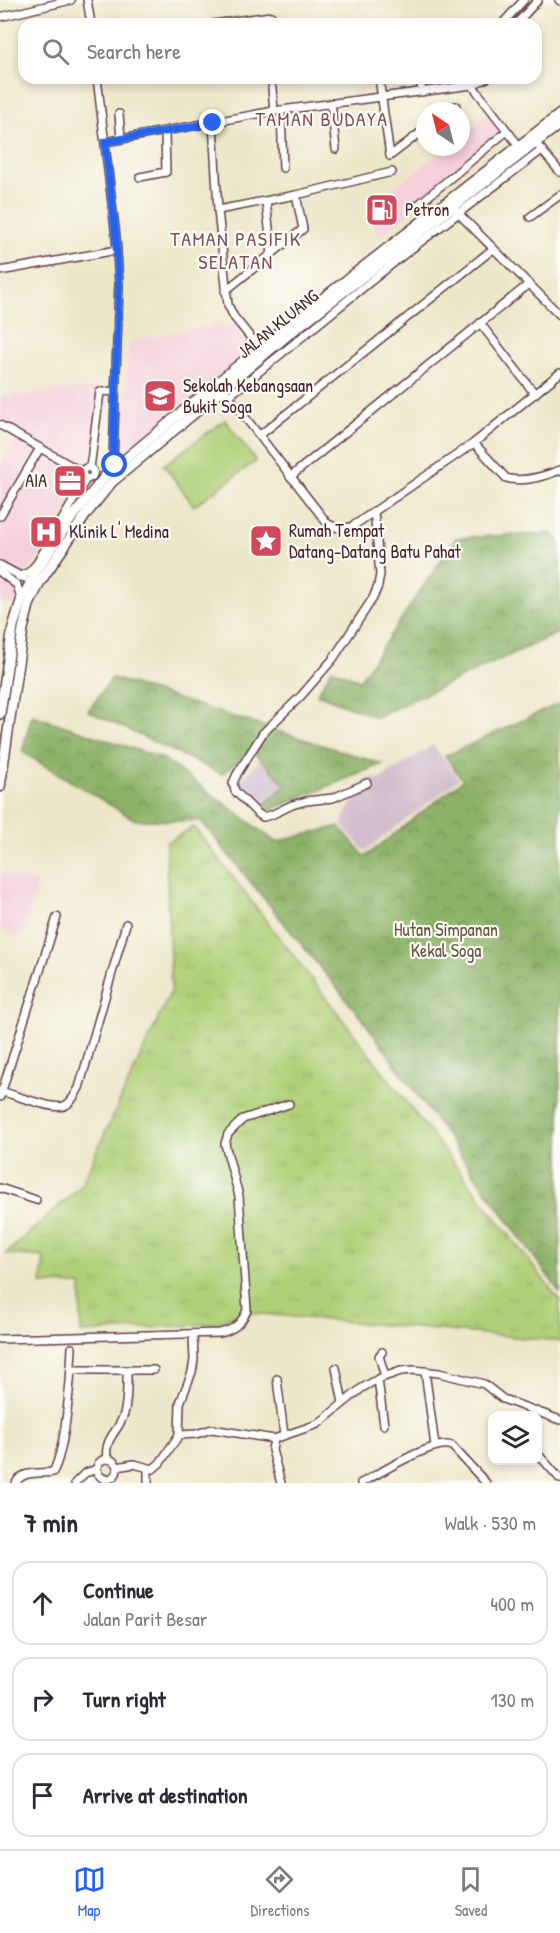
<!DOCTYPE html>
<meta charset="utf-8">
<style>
body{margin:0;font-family:"Patrick Hand",sans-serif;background:#f7f7f7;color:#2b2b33}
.controls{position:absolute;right:18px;bottom:18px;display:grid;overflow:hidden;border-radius:12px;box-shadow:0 3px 9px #0003}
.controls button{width:54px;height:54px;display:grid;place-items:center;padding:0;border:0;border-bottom:2px solid #e1e1e2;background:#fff;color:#2b2b33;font:30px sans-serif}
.compass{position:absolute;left:416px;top:102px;width:54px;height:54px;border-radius:50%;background:#fff;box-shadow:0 3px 9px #0003;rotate:325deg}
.stop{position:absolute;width:18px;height:18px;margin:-14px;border:4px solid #2563eb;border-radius:50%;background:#fff}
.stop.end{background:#2563eb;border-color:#fff;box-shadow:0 2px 6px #0008}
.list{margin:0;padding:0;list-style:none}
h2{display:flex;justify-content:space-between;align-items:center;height:78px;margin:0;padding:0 24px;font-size:26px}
h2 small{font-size:20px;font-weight:400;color:#7c7c81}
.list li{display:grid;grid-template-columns:39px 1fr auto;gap:18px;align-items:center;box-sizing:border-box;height:84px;margin:0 12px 12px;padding:0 12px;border:2px solid #e1e1e2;border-radius:18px}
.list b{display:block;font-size:22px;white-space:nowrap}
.list p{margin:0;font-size:20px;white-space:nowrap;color:#7c7c81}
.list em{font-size:20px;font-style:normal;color:#7c7c81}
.icon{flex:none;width:33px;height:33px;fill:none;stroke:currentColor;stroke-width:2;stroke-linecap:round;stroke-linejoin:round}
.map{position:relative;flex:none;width:560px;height:1483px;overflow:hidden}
.search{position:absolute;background:#fff;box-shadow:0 3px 9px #0003;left:18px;right:18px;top:18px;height:66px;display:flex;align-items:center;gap:15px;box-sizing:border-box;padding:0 21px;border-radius:18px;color:#7c7c81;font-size:22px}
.sheet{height:366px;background:#fff}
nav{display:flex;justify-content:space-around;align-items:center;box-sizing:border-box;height:84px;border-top:2px solid #e1e1e2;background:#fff;font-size:16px;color:#7c7c81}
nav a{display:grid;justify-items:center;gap:3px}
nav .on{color:#2563eb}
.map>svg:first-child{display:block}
.built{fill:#f5cfdb}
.industrial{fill:#d1bdcc}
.grass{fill:url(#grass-tufts);stroke:#7d7852;stroke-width:1.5}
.forest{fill:url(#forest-crowns);stroke:#6b684a;stroke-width:1.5}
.garden{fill:#b0d078;stroke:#7d7852;stroke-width:1.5}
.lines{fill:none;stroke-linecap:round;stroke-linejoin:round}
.minor-casing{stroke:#623d43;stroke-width:10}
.highway-casing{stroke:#623d43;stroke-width:12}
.minor{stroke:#fff;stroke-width:7}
.highway{stroke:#fff;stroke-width:9}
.route{stroke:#2563eb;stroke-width:8}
.labels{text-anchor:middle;stroke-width:4.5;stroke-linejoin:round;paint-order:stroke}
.poi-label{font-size:18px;fill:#4a1f2b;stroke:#fdfcf7;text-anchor:start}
.street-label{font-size:18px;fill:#4a1f2b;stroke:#fdfcf7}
.park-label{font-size:18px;fill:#695442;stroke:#fdfcf7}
.neighbourhood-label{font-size:20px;letter-spacing:1.5px;fill:#864e56;stroke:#fdfcf7}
</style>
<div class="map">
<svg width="560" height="1483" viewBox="0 0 560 1483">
<defs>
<pattern id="grass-tufts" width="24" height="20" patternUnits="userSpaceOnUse" patternTransform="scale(1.5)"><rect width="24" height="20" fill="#b0d078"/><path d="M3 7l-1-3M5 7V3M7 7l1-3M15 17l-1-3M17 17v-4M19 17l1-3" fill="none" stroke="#99b268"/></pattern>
<pattern id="forest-crowns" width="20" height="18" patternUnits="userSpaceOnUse" patternTransform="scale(1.5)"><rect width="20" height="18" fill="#8cb268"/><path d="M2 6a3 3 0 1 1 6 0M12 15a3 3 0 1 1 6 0" fill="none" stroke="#749056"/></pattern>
</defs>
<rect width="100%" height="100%" fill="#fdfcf7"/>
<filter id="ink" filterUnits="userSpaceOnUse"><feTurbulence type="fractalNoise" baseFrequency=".0167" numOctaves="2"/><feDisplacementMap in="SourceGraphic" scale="12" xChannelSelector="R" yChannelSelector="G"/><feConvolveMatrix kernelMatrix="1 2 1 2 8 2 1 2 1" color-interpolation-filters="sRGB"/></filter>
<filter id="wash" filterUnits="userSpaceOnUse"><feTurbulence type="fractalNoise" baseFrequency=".008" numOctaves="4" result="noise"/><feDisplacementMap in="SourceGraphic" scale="24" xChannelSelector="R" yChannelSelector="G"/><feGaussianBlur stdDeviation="1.35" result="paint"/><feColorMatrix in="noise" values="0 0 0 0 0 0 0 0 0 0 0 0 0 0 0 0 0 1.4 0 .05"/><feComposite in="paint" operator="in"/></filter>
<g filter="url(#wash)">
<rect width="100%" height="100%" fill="#ede7c9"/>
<!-- built -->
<g class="built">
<polygon points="493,110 510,131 379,237 367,209 447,147 461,147 461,136"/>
<polygon points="238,325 255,349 129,451 120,443 129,341 204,327"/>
<polygon points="101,387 97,452 95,467 86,472 0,422 0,397"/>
<polygon points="18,434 80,474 83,480 36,561 28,571 20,574 0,563 0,463"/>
<polygon points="0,575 11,582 18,591 16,607 0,602"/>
<polygon points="0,874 37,883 23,936 0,930"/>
</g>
<!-- industrial -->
<g class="industrial">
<polygon points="433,745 459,779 365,851 343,827 343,818 353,801 367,790 365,779 373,777 380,779"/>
<polygon points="259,760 285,785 259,809 240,789 240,782"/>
</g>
<!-- grass -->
<polygon class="grass" points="194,827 560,1301 560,1341 240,1312 218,1323 81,1333 81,1285 41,1284 44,1257 6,1254 80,1187 171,991 166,843"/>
<!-- forest -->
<g class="forest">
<polygon points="551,533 560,542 560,632 376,717 317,694 332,669 360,680 456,538"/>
<polygon points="112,678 382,764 266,812 260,809 286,785 251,750 222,774 88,711"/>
<polygon points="560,703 560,1293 367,1025 201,821 135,820 22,752 32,715 164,759 276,842 339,826 365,857 463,780 445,756"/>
</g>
<!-- garden -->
<polygon class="garden" points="225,420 256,461 194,506 164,465"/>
</g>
<g filter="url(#ink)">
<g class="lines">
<!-- minor casing -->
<g class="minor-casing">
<g id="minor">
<polyline points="87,0 91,24"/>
<polyline points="559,0 560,1"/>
<polyline points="0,17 71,0"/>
<polyline points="213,24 271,16"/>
<polyline points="502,24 524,0"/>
<polyline points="516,24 538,0"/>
<polyline points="97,78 116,237 119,284 113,459 114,464 118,468"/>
<polyline points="379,78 390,156 425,129"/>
<polyline points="420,78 422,92"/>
<polyline points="472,85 519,146"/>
<polyline points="272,88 274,111"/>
<polyline points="331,103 336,149"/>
<polyline points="281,110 283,168"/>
<polyline points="449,111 456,106"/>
<polyline points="119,114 121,139"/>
<polyline points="213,123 218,210 228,305 234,317 259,348"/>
<polyline points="105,142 274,111 472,85 487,78"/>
<polyline points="539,147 560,172"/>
<polyline points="140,177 166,172 165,133"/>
<polyline points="266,201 272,255"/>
<polyline points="419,204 507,131"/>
<polyline points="218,210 296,195 392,172"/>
<polyline points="456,211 560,315"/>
<polyline points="530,217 560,195"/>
<polyline points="0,271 117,250"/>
<polyline points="225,291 303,229 296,195"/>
<polyline points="480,323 535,394"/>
<path d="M224 390 327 523C337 529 342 530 353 526L474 443 560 373"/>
<polyline points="229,396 402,256 542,150"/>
<polyline points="0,425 82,472"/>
<polyline points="260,435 493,249"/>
<path d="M474 443 506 478C522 483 545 476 560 470"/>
<circle cx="88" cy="473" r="5.5"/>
<polyline points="90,468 100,392 115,391"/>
<polyline points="290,477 529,284"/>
<polyline points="0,516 40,448"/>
<polyline points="0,565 24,578"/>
<polyline points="0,572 17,585 21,599"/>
<polyline points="19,577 29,572 37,563 86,479"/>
<polyline points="367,783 333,798 306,801 292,805 271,815 263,817 257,813 235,791 233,783 237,774 263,733 301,696 333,659 373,598 378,586 380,574 374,511"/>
<path d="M0 1091C13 1094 52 1110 64 1106 72 1103 75 1094 79 1088L126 924"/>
<polyline points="0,1097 57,917"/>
<polyline points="0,1188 36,1200"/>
<path d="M0 1339 220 1333C234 1330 242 1323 247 1310L239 1196 225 1144 228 1134 243 1119 289 1104"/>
<polyline points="382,1352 379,1356 385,1376"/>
<polyline points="336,1368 343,1403"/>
<polyline points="71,1370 154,1370"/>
<polyline points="425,1371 435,1446"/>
<polyline points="277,1379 284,1435"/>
<polyline points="378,1379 384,1425"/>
<polyline points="179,1435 196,1434 212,1429 274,1439"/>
<polyline points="538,1454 560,1479"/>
<path d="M107 1459C104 1437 118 1433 124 1414 128 1400 127 1384 127 1370"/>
<circle cx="107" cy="1469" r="10"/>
<polyline points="117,1467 134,1464 153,1469 160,1463 179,1435 180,1403 192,1372 194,1360 193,1334"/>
<polyline points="148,1469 148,1483"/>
<path d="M16 1483C22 1470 40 1474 53 1472 66 1449 71 1376 72 1348"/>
<polyline points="75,1483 85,1473 97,1469"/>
<polyline points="281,1483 272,1450 274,1439 318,1424 362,1388 378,1379 401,1371 414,1370 439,1373 484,1384 503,1399 560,1420"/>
<path d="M361 1483C379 1474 435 1438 452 1446L486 1483"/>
</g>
</g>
<!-- highway casing -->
<g class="highway-casing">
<g id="highway">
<polyline points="0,714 13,627 21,601 34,575 71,519 106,475 259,348 560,114"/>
<polyline points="0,787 23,629 29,605 40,582 87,513 112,482 288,335 560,124"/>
</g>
</g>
<!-- minor -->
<use href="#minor" class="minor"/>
<!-- highway -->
<use href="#highway" class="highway"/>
</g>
</g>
<g class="lines" filter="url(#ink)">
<!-- route -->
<polyline class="route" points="115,465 113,459 119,284 116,237 105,142 213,123"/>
</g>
<!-- icons -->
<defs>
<g id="fuel-square" transform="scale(1.725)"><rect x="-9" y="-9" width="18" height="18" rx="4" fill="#d1495b" stroke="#fdfcf7"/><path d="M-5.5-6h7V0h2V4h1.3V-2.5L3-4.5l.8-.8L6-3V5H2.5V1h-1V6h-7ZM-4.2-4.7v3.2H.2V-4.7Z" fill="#fff"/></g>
<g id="school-square" transform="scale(1.725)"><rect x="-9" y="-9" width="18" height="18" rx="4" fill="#d1495b" stroke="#fdfcf7"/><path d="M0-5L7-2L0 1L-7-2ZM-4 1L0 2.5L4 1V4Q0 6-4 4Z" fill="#fff"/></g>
<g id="office-square" transform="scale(1.725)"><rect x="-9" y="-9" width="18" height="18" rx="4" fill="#d1495b" stroke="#fdfcf7"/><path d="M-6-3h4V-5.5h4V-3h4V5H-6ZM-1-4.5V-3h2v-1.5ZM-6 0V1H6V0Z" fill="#fff"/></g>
<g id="hospital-square" transform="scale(1.725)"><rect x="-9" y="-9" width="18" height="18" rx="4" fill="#d1495b" stroke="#fdfcf7"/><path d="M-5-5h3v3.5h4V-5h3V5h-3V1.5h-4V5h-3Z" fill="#fff"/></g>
<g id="sight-square" transform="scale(1.725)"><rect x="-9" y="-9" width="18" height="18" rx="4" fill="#d1495b" stroke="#fdfcf7"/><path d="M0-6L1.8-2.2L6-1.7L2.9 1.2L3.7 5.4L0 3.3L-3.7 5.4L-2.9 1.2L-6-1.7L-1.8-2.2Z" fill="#fff"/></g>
</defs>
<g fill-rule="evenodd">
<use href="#fuel-square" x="382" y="210"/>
<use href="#school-square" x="160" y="396"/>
<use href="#office-square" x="70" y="481"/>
<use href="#hospital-square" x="46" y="532"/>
<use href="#sight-square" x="266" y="541"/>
</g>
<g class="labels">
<!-- poi labels -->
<g class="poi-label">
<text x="405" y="216">Petron</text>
<text x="183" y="392">Sekolah Kebangsaan<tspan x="183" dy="21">Bukit Soga</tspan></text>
<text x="47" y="487" text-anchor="end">AIA</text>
<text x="289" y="537">Rumah Tempat<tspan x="289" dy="21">Datang-Datang Batu Pahat</tspan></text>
<text x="69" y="538">Klinik L' Medina</text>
</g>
<!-- street labels -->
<g class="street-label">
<text transform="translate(278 324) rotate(-39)" y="6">JALAN KLUANG</text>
</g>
<!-- park labels -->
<g class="park-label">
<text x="446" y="936">Hutan Simpanan<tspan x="446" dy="21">Kekal Soga</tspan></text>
</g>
<!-- neighbourhood labels -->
<g class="neighbourhood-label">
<text x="322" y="126">TAMAN BUDAYA</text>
<text x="236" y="246">TAMAN PASIFIK<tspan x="236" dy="23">SELATAN</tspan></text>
</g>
</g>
</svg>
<div class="controls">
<button><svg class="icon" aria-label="layers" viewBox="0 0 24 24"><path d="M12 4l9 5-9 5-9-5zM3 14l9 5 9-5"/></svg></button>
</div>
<svg class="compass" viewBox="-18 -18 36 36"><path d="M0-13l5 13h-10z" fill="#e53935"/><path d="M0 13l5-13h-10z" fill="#7c7c81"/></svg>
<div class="stop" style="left:115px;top:465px"></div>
<div class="stop end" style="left:213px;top:123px"></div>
<div class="search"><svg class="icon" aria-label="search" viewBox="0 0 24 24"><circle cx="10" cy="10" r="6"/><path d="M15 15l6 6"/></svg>Search here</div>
</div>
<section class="sheet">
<h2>7 min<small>Walk · 530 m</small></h2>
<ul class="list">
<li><svg class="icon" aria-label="ahead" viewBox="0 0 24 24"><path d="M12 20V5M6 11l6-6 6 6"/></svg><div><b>Continue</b><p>Jalan Parit Besar</p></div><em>400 m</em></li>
<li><svg class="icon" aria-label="right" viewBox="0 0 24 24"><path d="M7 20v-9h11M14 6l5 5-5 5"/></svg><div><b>Turn right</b></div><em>130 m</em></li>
<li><svg class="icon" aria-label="arrive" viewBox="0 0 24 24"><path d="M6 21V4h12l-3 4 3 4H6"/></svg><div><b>Arrive at destination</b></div></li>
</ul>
</section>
<nav>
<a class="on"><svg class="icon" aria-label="map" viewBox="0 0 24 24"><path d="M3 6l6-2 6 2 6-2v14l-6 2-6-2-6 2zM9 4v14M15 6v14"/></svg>Map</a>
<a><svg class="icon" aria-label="directions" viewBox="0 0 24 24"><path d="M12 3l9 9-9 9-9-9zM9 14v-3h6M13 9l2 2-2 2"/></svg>Directions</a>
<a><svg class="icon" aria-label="saved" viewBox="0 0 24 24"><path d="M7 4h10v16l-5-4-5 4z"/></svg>Saved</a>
</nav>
